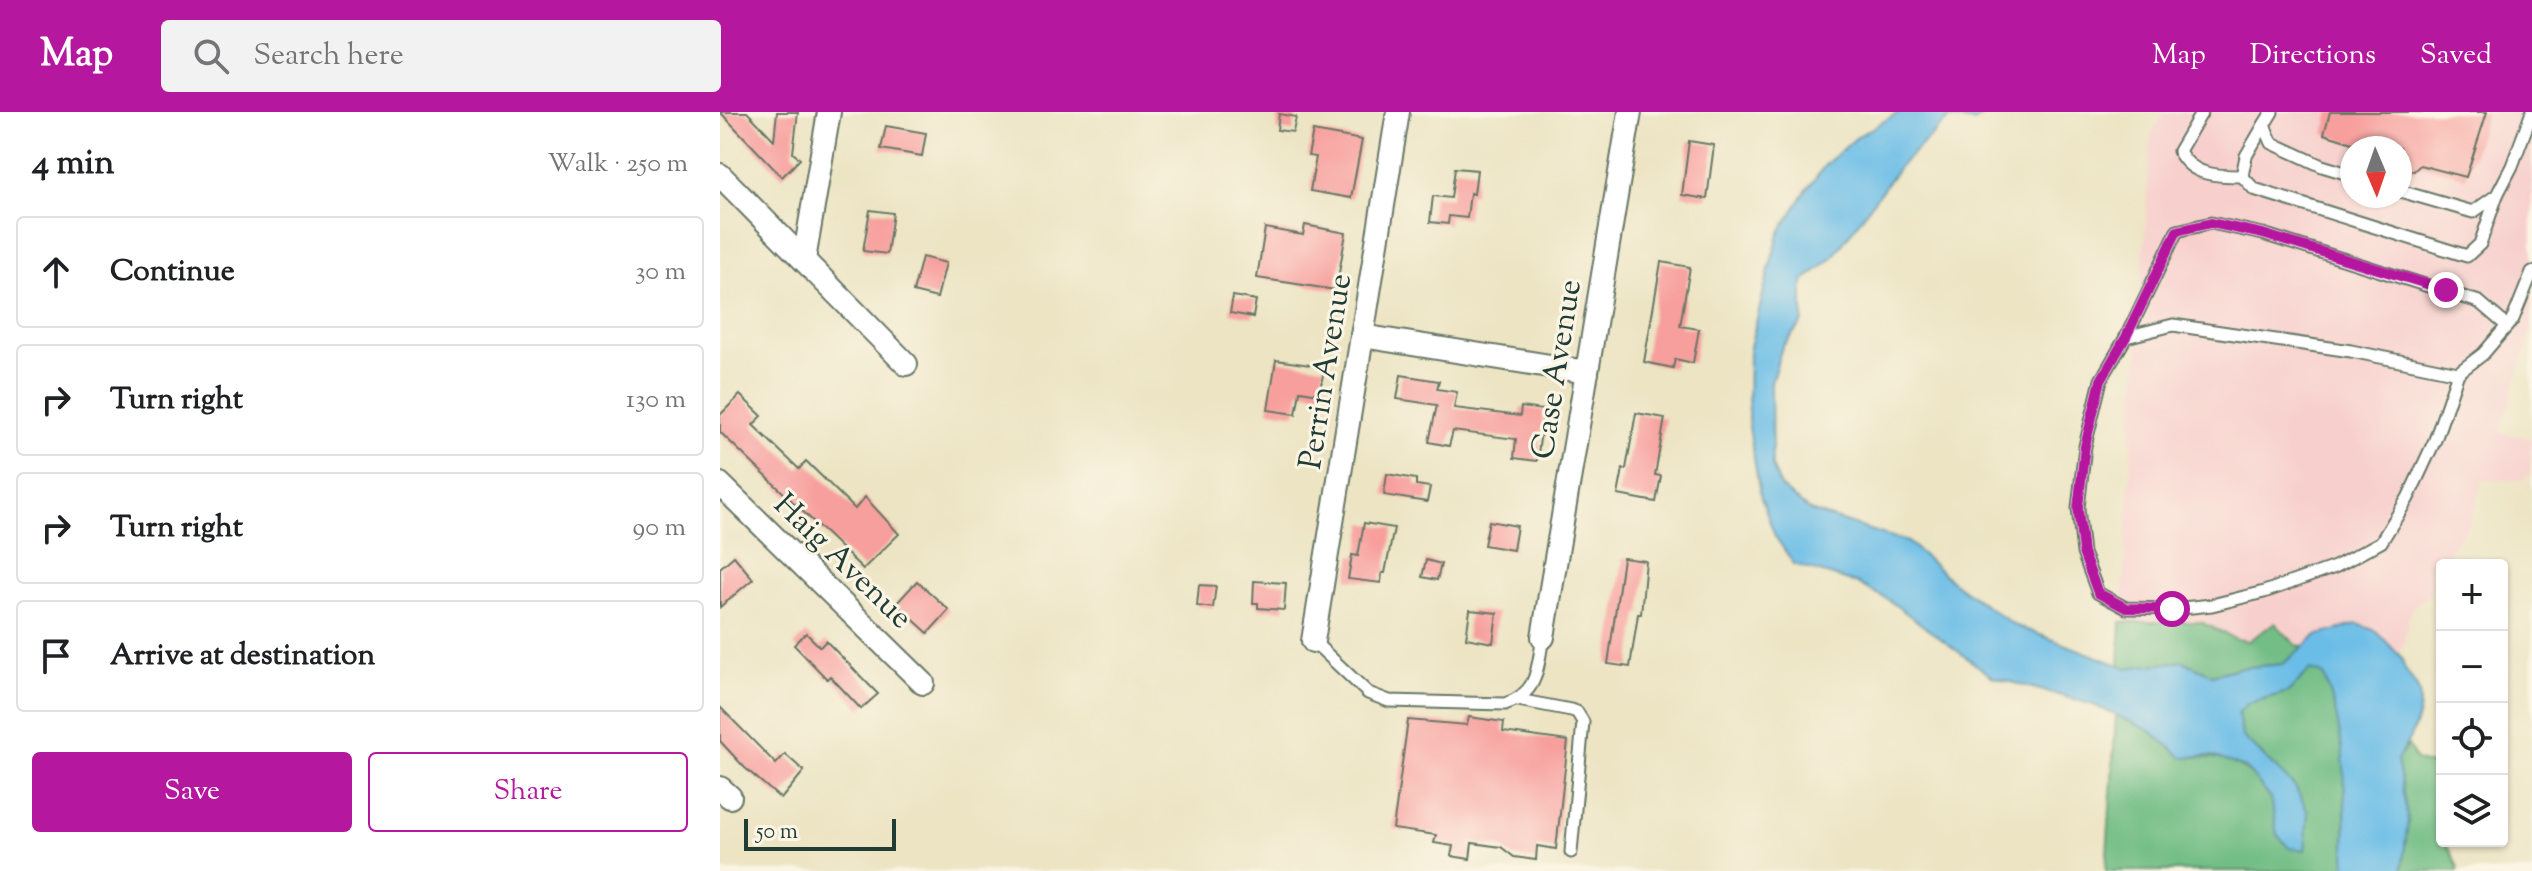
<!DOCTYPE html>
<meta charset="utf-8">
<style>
body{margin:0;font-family:"Sorts Mill Goudy",serif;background:#f2f2f2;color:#202124}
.controls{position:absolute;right:24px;bottom:24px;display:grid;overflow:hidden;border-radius:8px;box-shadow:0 2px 6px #0004}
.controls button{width:72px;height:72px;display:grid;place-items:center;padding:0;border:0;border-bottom:2px solid #e0e0e0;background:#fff;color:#202124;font:40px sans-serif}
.compass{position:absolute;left:1620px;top:24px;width:72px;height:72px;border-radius:50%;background:#fff;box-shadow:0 2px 6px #0004;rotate:178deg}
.scale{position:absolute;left:24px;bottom:20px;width:152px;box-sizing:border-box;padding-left:8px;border:4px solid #1f3d34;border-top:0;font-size:22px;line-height:28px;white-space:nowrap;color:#1f3d34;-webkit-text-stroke:6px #fcf5e5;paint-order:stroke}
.stop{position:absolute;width:24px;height:24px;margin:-18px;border:6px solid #b5179e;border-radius:50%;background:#fff}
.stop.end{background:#b5179e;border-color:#fff;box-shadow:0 2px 8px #0008}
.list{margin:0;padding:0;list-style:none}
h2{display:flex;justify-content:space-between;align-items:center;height:104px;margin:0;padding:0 32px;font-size:34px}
h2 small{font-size:26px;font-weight:400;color:#757577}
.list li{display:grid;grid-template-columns:52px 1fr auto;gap:24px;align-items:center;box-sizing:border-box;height:112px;margin:0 16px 16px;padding:0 16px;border:2px solid #e0e0e0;border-radius:8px}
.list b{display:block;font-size:30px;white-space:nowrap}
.list em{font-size:26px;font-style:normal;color:#757577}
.actions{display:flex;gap:16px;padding:24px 32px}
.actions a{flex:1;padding:18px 0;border:2px solid #b5179e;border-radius:8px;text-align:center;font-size:28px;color:#b5179e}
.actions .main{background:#b5179e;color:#fff}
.icon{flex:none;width:44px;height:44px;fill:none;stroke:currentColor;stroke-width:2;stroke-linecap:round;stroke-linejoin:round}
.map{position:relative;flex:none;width:1812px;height:759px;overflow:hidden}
header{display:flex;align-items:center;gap:48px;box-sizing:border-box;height:112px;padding:0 40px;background:#b5179e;color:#fff}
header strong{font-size:38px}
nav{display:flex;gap:44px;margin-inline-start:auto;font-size:28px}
.search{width:560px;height:72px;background:#f2f2f2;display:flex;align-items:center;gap:20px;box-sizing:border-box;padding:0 28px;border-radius:8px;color:#757577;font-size:30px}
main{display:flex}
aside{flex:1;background:#fff}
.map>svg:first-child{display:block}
.built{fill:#f7d0cd;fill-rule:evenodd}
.forest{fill:#73be86;stroke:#497e5d;stroke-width:2}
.water{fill:#6bbde7;stroke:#457d8e;stroke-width:2}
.building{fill:#f79f9d}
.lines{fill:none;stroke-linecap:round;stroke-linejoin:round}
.service-casing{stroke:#677766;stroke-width:15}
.minor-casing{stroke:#677766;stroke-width:26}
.service{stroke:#fff;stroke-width:11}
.minor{stroke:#fff;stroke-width:22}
.route{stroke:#b5179e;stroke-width:10}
.labels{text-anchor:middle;stroke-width:6;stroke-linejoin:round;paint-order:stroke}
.street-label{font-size:32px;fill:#1f3d34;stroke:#fcf5e5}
</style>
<header>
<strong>Map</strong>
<div class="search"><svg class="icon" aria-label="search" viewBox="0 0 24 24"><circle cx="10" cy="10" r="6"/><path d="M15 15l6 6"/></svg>Search here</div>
<nav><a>Map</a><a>Directions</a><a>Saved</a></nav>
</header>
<main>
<aside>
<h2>4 min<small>Walk · 250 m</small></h2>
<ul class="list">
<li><svg class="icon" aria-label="ahead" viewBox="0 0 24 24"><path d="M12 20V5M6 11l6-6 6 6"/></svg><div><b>Continue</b></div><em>30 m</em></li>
<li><svg class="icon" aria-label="right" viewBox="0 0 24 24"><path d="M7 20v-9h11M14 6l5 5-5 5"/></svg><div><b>Turn right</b></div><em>130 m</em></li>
<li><svg class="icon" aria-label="right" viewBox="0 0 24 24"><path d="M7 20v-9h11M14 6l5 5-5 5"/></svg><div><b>Turn right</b></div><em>90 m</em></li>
<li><svg class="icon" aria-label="arrive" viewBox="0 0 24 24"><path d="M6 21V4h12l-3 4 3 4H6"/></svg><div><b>Arrive at destination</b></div></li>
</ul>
<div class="actions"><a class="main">Save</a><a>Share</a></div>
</aside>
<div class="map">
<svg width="1812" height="759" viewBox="0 0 1812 759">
<rect width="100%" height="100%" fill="#fcf5e5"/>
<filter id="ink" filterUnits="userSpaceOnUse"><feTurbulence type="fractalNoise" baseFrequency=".0125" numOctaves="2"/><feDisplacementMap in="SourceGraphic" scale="16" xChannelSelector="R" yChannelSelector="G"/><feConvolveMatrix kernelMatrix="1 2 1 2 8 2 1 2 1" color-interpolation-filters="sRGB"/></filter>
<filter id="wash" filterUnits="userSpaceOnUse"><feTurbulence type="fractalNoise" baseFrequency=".006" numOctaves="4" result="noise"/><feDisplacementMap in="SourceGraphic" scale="32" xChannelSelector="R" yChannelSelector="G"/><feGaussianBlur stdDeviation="1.8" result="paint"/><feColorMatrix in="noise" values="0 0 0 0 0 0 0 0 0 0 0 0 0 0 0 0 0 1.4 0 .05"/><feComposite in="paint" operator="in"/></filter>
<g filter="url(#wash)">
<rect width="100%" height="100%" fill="#ece4c3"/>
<!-- built -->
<path class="built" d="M1445 0H1812V216L1781 320 1812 327 1810 362 1802 368H1763L1750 411 1711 465 1712 481 1691 496 1683 534 1677 540 1656 519 1596 524 1584 534 1516 527 1481 510H1401L1431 22ZM1632 36H1680V84H1632Z"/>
<!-- forest -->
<g class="forest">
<polygon points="1401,510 1481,510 1516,527 1528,529 1555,511 1576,533 1584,534 1563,552 1519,556 1492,563 1463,549 1407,556 1399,553"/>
<path d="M1590 558 1603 562 1617 599 1625 650V759H1386L1396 603 1429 618 1462 645C1500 643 1529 650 1550 685 1556 695 1555 711 1557 723L1585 738 1588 700 1575 675 1522 624 1517 601 1528 591 1568 580Z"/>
<polygon points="1688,633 1696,648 1720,656 1717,676 1722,689 1717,704 1722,729 1725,729 1738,755 1737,759 1682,759 1688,709 1677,648"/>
</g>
<!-- water -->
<path class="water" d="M1180 0H1269L1254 10 1229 6 1179 55 1112 146 1083 170V210L1062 235 1051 271 1052 354 1061 376 1090 399 1188 430 1233 470 1294 513 1407 556 1463 549 1492 563 1519 556 1563 552 1596 524 1638 512 1656 519 1682 546C1682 560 1696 568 1699 581 1704 605 1688 629 1677 648L1688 709 1682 759H1625C1625 690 1630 627 1603 562L1590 558 1568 580 1528 591 1518 601 1522 624 1575 675 1588 700 1585 738 1569 736 1557 723 1551 687 1526 656 1492 644 1462 645 1429 618 1371 592 1273 565 1167 487 1138 472 1074 452 1055 424 1040 383 1028 309 1029 239 1051 150 1060 120 1085 80 1106 52 1138 24Z"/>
<g id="blocks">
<!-- building -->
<g class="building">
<polygon points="0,0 27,0 54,28 57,0 78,0 73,41 80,47 62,65"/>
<polygon points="1610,0 1767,0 1746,65 1700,53 1694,59 1682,57 1680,36 1648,36 1604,22"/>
<polygon points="559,2 576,5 573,20 557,18"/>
<polygon points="166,14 206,21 202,44 161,37"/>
<polygon points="593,19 642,28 631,86 590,79 596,45 588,44"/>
<polygon points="969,29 994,33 987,87 962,83"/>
<polygon points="735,56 757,58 754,82 750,81 747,106 729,104 728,112 710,110 713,84 731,86"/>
<polygon points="150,98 173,101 167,142 143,139"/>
<polygon points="585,113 626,121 616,178 537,166 545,116 583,123"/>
<polygon points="202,145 226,151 217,186 193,180"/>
<polygon points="941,150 970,155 960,214 979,217 973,251 955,247 953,256 924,250"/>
<polygon points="513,184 536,188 533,205 510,201"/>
<polygon points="556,248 604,255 600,282 580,279 576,302 548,298"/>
<polygon points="681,263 719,269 717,277 737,280 734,296 800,304 801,295 824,298 817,349 794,346 796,327 733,319 729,334 709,330 717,293 677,287"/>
<polygon points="20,283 42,304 33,313 79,357 86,349 135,397 145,385 179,422 143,457 0,320 0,303"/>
<polygon points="916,301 945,306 935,363 941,364 936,390 898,383 903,357 906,357"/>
<polygon points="667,362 696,367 696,373 710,375 707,390 664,383"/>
<polygon points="769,409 797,414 793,438 764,433"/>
<polygon points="644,411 674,416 665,461 662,461 661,471 628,467 632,443 638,444"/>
<polygon points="14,444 33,467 0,495 0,456"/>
<polygon points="903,446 926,449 921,502 918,502 910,555 888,552"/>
<polygon points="706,448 721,452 717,468 702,465"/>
<polygon points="197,469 229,498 208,521 176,492"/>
<polygon points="534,469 566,471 564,498 538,496 538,491 533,491"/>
<polygon points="479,473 496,474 493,496 477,494"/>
<polygon points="750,498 777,501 773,531 746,526"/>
<polygon points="86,521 100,535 106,529 158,582 141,597 110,564 107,567 74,533"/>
<polygon points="0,595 56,652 65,642 84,659 61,687 24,655 0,629"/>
<polygon points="749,605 784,610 783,620 848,629 836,737 817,734 816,748 794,745 781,735 752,731 750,747 731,744 733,734 714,731 716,723 673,717 688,608 747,613"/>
</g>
</g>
</g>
<g filter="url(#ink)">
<use href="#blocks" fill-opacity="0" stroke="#677766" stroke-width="2"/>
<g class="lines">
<!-- service casing -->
<g class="service-casing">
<g id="service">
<path d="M1482 0 1459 39C1471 64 1497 64 1522 64L1534 77 1747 144 1760 132 1777 83"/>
<polyline points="1552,0 1544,13 1552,31 1602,54 1632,63"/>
<polyline points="1522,64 1526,44 1544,13"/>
<polyline points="1680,79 1753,100 1777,83 1792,54 1812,0"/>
<polyline points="1406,225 1457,119 1491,111 1543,122 1759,190 1787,214"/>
<polyline points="1738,261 1631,239 1453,213 1406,225 1381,268 1365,334 1358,396 1363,441 1378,481 1406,496 1452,497 1492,493 1544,480 1615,455 1661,430 1688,386 1715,328 1738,261 1763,242 1793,207 1812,160"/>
<path d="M593 529 648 581 669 589 785 592C819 581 817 556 823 525"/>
<polyline points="798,588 851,598 857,600 863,610 851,740"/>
</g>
</g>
<!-- minor casing -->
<g class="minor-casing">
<g id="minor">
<polyline points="0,63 186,252"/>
<polyline points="84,148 109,0"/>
<polyline points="642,224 867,260"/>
<polyline points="0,372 203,571"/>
<polyline points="823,525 910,0"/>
<polyline points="593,529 678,0"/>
<polyline points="0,676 10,685"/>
</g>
</g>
<!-- service -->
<use href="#service" class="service"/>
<!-- minor -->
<use href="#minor" class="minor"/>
</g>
</g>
<g class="lines" filter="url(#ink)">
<!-- route -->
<polyline class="route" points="1452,497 1406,496 1378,481 1363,441 1358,396 1365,334 1381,268 1406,225 1457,119 1491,111 1543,122 1726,178"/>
</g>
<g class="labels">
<!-- street labels -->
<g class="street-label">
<text transform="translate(835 257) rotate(-81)" y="11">Case Avenue</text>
<text transform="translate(604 259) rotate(-81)" y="11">Perrin Avenue</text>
<text transform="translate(124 448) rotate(44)" y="11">Haig Avenue</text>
</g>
</g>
</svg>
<div class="controls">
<button>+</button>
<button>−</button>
<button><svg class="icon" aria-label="locate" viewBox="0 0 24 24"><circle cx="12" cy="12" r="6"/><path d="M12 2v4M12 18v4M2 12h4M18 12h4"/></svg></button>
<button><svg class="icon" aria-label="layers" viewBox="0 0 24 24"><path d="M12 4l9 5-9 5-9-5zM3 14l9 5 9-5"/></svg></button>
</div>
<svg class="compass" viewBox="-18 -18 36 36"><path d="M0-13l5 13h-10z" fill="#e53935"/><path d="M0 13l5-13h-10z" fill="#757577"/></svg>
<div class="scale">50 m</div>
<div class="stop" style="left:1452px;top:497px"></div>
<div class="stop end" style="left:1726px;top:178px"></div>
</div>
</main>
